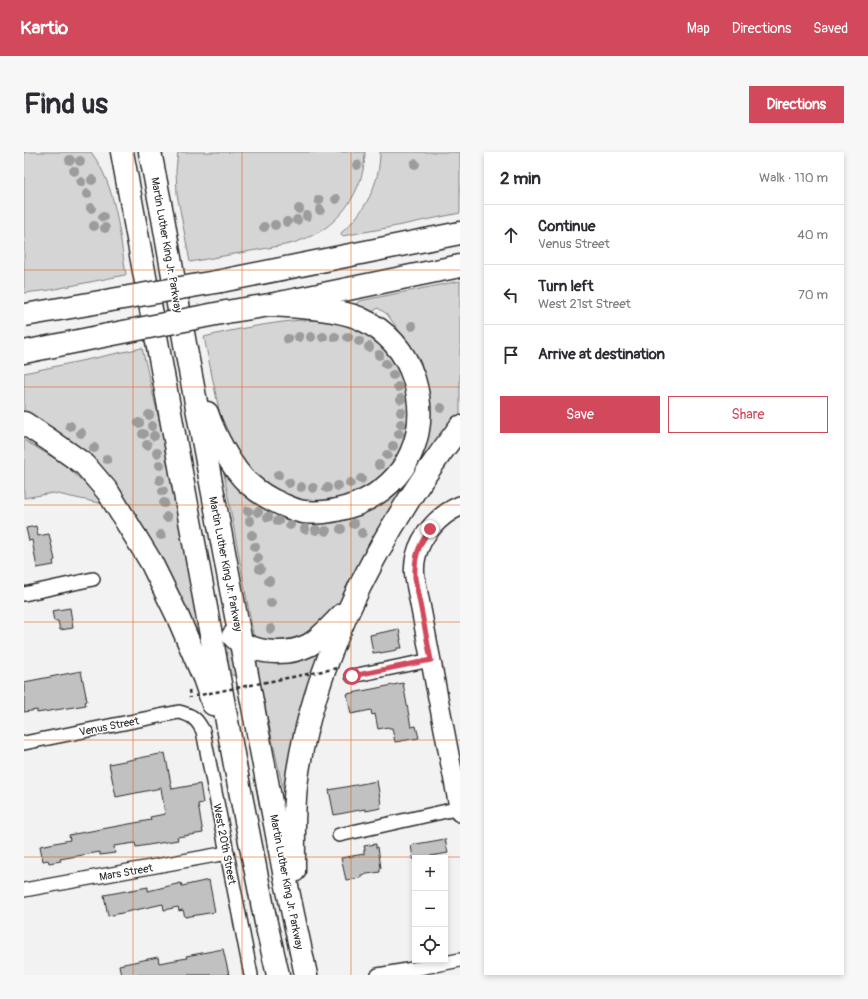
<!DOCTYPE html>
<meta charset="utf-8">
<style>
body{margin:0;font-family:Pangolin,sans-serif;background:#f7f7f7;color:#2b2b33}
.controls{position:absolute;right:12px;bottom:12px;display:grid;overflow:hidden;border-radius:0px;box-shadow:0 2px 6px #0003}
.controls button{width:36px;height:36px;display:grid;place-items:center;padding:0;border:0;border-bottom:1px solid #e1e1e2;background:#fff;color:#2b2b33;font:20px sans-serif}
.stop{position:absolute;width:12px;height:12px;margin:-9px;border:3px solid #d1495b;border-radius:50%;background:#fff}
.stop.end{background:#d1495b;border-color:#fff;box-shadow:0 1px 4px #0008}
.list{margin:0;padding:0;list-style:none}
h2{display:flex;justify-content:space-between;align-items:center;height:52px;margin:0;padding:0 16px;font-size:17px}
h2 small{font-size:13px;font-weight:400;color:#7c7c81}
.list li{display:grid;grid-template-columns:26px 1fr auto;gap:12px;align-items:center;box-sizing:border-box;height:60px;padding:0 16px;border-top:1px solid #e1e1e2}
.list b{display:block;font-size:15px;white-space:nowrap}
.list p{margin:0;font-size:13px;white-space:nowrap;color:#7c7c81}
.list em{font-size:13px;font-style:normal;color:#7c7c81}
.actions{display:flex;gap:8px;padding:12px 16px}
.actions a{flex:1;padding:9px 0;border:1px solid #d1495b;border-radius:0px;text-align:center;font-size:14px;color:#d1495b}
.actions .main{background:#d1495b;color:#fff}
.icon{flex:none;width:22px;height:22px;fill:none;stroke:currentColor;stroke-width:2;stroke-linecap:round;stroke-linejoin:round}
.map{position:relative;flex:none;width:436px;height:823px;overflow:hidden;border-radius:0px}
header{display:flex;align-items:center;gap:24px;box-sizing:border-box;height:56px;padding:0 20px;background:#d1495b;color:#fff}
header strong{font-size:19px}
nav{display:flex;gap:22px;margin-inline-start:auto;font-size:14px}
.intro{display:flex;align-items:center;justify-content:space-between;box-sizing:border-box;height:96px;padding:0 24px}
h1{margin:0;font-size:28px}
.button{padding:10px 18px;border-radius:0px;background:#d1495b;color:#fff;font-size:14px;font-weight:700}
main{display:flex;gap:24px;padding:0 24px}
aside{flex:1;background:#fff;border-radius:0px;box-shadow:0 2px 6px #0003}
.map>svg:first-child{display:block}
.green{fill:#d5d5d5;stroke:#808080}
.building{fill:#c1c1c1;stroke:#2b2b2b}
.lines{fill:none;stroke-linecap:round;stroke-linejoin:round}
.street-casing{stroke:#2b2b2b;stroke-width:16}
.secondary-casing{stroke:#2b2b2b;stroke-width:22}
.highway-casing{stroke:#2b2b2b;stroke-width:25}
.path{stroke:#2b2b2b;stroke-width:2.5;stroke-dasharray:4 3;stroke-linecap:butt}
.street{stroke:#fff;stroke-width:13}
.secondary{stroke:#fff;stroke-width:19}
.highway{stroke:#fff;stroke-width:22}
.highway-bridge-casing{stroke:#2b2b2b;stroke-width:25;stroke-linecap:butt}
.path-bridge{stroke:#2b2b2b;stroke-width:2.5;stroke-dasharray:4 3;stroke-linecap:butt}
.highway-bridge{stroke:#fff;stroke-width:22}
.tree{fill:#9c9c9c}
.route{stroke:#d1495b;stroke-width:5}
.grid{fill:none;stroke:#e8590c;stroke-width:1;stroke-opacity:0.55}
.labels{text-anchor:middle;stroke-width:3;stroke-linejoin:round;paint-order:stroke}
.street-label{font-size:11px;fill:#2b2b2b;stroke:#fff}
</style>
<header>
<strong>Kartio</strong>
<nav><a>Map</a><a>Directions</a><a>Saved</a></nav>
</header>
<div class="intro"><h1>Find us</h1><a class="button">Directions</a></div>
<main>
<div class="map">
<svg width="436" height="823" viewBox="0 0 436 823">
<rect width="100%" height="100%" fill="#f2f2f2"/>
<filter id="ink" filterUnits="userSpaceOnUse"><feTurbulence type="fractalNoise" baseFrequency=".025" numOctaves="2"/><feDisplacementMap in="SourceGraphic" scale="8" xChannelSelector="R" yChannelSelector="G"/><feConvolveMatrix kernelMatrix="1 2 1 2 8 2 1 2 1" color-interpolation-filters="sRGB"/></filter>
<g filter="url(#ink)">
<!-- green -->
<g class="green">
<path d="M0 0H67C93 35 95 81 102 122L101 123 26 138 0 141Z"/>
<path d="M154 0H341C341 32 322 64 295 80 286 85 276 89 266 92L166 110 153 42 152 18Z"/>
<path d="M356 0H436V61L363 76 318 84 317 81C341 60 356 32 356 0Z"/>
<polygon points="436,129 436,265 308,465 292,478 264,492 230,487 198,311 241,348 333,357 405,271 406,251 404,241 400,223 396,212 386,194 363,162 354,156 344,163 332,154 332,152 335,149"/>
<path d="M277 168H302L330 174 347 183 373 209 384 236 385 282 371 312 346 335 309 350 278 349 255 342 232 326 212 301 200 275 195 258 180 185C212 177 245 171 277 168Z"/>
<polygon points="118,196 137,276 179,488 173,488 135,408 0,263 0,221"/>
<polygon points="0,288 40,312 84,353 29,341 0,346"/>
<polygon points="200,484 207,491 213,522 211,524 206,522 204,519 200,491"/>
<polygon points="299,489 262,650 229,501"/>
</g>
<!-- building -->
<g class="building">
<polygon points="12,374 14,384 25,382 31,408 29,409 30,413 13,416 8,388 5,389 2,376"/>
<polygon points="46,456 49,476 36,478 34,469 30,469 28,459"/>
<polygon points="375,477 377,488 376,488 378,496 373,496 373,498 356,501 356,500 349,501 346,483"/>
<polygon points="57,519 63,549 61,550 62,553 13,561 13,558 0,560 0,530"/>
<polygon points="379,531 387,575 392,574 395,586 371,590 368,576 365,576 364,575 354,577 351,562 348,563 347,558 327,562 323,542"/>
<polygon points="141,601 148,637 176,632 179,651 174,652 179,681 153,685 154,688 112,695 111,691 90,694 91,701 76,703 76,700 36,707 37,709 25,711 24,708 19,709 16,694 46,688 45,683 127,668 126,665 141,662 137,636 92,645 85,612"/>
<polygon points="353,629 357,652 356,652 357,656 342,659 341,657 310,663 305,638"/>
<polygon points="421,687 424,701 396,706 391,706 391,707 389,707 387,693"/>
<polygon points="352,692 352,696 354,695 357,716 356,717 356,720 337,723 337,726 322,728 317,706 340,702 340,698 341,698 340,694"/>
<polygon points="185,728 191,760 161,765 159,758 155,759 154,755 140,758 139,752 84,764 80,743 124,735 124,739 157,731 158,734"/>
<polygon points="199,797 205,823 97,823 95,813 134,805 135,811 163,806 162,804"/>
</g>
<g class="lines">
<!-- street casing -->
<g class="street-casing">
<g id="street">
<polyline points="0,442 69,427"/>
<polyline points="328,524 407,508"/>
<path d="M0 591 155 560C168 563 173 567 179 579L227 823"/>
<polyline points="315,683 436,656"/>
<polyline points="0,738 203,701"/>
<polyline points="354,823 395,816 436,808"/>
</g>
</g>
<!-- secondary casing -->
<g class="secondary-casing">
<path id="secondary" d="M436 354C416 362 397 383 392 404 390 412 390 419 391 426L436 660"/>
</g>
<!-- highway casing -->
<g class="highway-casing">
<g id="highway">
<polyline points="98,0 211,613 242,771 254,823"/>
<polyline points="126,0 139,66 161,192 260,720 282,823"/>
<polyline points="197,129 436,81"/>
<polyline points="202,160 246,153 436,114"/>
<polyline points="0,200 84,183"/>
<path d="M183 261C190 282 208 317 224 331 234 340 245 347 257 352 264 355 272 359 280 360 298 362 317 358 333 352 385 330 406 280 390 227 381 199 362 178 335 166 311 156 273 155 246 153"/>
<polyline points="0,271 27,289 61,313 84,340 127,410 153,463 180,526 189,552"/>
<path d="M209 484C212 487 215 490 219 492 239 502 265 503 285 493 297 486 308 473 318 463"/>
<path d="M270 719C270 691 269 662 272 634 279 575 298 518 322 464 352 396 391 334 436 275"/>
</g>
</g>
<!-- path -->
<polyline class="path" points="165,538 166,546"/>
<!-- street -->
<use href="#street" class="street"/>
<!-- secondary -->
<use href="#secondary" class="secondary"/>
<!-- highway -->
<use href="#highway" class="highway"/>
<!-- highway-bridge casing -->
<g class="highway-bridge-casing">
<g id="highway-bridge">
<polyline points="1,163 197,129"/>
<polyline points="84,183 202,160"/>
</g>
</g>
<!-- path-bridge -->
<polyline class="path-bridge" points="171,544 314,516"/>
<!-- highway-bridge -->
<use href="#highway-bridge" class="highway-bridge"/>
</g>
<!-- trees -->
<g class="tree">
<circle cx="46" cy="8" r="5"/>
<circle cx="56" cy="9" r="5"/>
<circle cx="391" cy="12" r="5"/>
<circle cx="333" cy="13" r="5"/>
<circle cx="50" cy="19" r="5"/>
<circle cx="68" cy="28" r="5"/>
<circle cx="57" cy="30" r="5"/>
<circle cx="63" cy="42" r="5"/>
<circle cx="312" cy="47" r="5"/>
<circle cx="295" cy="48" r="5"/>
<circle cx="67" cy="56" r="5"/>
<circle cx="275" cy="57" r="5"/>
<circle cx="296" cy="58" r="5"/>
<circle cx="283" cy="64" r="5"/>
<circle cx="79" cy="65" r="5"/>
<circle cx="273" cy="68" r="5"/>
<circle cx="263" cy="70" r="5"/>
<circle cx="251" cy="73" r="5"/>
<circle cx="70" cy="74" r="5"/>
<circle cx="240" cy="75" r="5"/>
<circle cx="81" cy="76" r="5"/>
<circle cx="388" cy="174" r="5"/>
<circle cx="275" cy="185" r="5"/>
<circle cx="287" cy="185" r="5"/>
<circle cx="299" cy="185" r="5"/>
<circle cx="311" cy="185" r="5"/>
<circle cx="324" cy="185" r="5"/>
<circle cx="264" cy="187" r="5"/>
<circle cx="335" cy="189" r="5"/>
<circle cx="345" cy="195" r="5"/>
<circle cx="355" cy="203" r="5"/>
<circle cx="362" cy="212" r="5"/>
<circle cx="369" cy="223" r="5"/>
<circle cx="374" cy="235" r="5"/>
<circle cx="377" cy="247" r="5"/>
<circle cx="417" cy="256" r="5"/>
<circle cx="377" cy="260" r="5"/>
<circle cx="125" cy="263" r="5"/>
<circle cx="115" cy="271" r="5"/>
<circle cx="377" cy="272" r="5"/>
<circle cx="46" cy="274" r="5"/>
<circle cx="128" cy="274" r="5"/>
<circle cx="57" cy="281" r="5"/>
<circle cx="119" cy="282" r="5"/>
<circle cx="375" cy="282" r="5"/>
<circle cx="130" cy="284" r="5"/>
<circle cx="123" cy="293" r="5"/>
<circle cx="369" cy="294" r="5"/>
<circle cx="70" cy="296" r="5"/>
<circle cx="133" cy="301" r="5"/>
<circle cx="363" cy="303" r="5"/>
<circle cx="83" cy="307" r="5"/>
<circle cx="136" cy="313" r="5"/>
<circle cx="355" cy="313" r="5"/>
<circle cx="254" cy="323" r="5"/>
<circle cx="337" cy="327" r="5"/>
<circle cx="136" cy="328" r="5"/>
<circle cx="265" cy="331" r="5"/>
<circle cx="326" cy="331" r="5"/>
<circle cx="314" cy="334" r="5"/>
<circle cx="277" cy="335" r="5"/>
<circle cx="289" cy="336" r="5"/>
<circle cx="303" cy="336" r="5"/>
<circle cx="139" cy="339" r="5"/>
<circle cx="140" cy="351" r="5"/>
<circle cx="224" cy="359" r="5"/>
<circle cx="234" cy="360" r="5"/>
<circle cx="143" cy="365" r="5"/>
<circle cx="244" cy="365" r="5"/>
<circle cx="226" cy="369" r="5"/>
<circle cx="254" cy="369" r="5"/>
<circle cx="330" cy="372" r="5"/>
<circle cx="266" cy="373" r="5"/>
<circle cx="281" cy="377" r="5"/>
<circle cx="317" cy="377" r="5"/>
<circle cx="292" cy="378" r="5"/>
<circle cx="302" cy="379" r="5"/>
<circle cx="338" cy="381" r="5"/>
<circle cx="137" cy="383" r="5"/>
<circle cx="228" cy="383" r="5"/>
<circle cx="231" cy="395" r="5"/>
<circle cx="234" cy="406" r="5"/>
<circle cx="236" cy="417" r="5"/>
<circle cx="245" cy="429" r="5"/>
<circle cx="247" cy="451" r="5"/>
<circle cx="247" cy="477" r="5"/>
</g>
</g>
<g class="lines" filter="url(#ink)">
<!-- route -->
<path class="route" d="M328 524 407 508 391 426C390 405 394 394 406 377"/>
</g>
<!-- grid -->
<path class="grid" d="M109 0V823M218 0V823M327 0V823M0 118H436M0 235H436M0 353H436M0 470H436M0 588H436M0 705H436"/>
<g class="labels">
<!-- street labels -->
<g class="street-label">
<text transform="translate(143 93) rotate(80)" y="4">Martin Luther King Jr. Parkway</text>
<text transform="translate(202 412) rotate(79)" y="4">Martin Luther King Jr. Parkway</text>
<text transform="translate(85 574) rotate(-11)" y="4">Venus Street</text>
<text transform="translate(201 692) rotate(79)" y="4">West 20th Street</text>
<text transform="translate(102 720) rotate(-10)" y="4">Mars Street</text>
<text transform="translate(263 730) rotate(79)" y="4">Martin Luther King Jr. Parkway</text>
</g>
</g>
</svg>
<div class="controls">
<button>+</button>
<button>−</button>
<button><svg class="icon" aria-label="locate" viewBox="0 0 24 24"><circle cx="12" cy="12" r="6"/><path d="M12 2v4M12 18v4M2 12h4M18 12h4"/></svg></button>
</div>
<div class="stop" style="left:328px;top:524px"></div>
<div class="stop end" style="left:406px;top:377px"></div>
</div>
<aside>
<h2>2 min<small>Walk · 110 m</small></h2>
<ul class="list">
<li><svg class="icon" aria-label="ahead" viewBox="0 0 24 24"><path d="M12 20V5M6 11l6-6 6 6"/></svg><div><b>Continue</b><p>Venus Street</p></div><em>40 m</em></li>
<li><svg class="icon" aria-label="left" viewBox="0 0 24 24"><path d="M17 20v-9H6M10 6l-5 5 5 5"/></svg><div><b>Turn left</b><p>West 21st Street</p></div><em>70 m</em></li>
<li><svg class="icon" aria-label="arrive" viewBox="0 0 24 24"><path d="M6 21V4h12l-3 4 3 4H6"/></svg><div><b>Arrive at destination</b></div></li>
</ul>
<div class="actions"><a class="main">Save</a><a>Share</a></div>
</aside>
</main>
